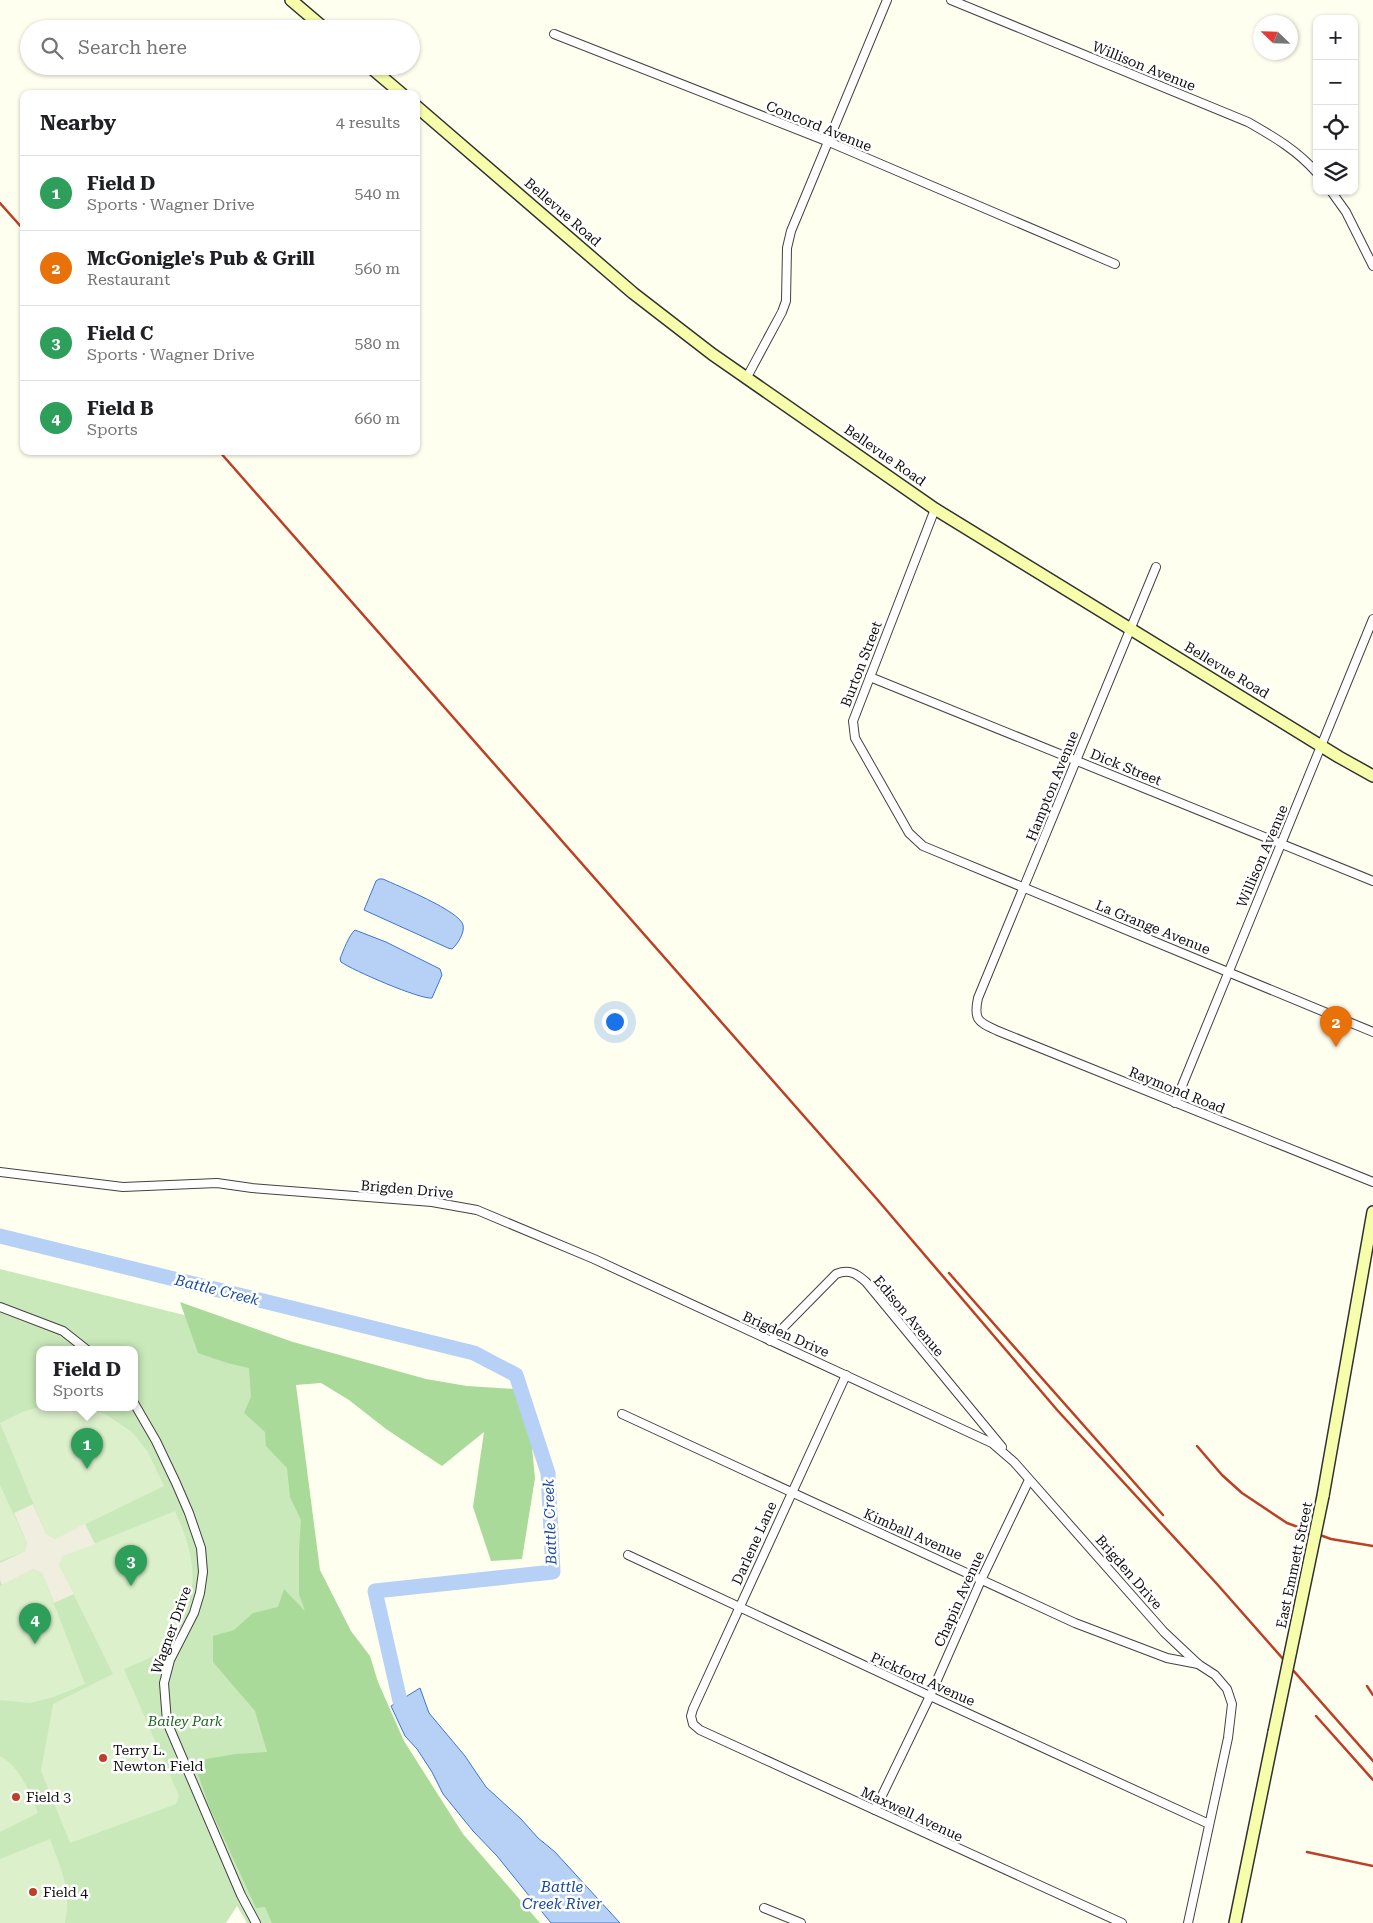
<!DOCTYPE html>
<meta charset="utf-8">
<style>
body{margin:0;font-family:"Roboto Serif",serif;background:#f6f6f6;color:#202124}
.controls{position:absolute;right:15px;top:15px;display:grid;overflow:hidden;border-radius:10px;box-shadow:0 1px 4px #0004}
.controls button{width:45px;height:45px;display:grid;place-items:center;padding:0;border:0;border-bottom:1px solid #e0e0e0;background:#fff;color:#202124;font:25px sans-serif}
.compass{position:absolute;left:1253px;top:15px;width:45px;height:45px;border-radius:50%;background:#fff;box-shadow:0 1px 4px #0004;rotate:293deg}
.you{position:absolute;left:614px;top:1021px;width:18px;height:18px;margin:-12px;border:4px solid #fff;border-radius:50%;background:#1a73e8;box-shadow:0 0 0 8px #1a73e833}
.badge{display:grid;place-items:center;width:32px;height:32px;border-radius:50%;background:#2563eb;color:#fff;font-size:16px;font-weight:700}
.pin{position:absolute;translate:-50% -41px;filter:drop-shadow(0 1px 2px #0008)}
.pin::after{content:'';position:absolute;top:26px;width:18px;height:15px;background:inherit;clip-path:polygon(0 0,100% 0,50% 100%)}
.popup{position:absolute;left:36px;top:1346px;width:102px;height:65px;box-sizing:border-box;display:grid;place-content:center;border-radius:10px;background:#fff;filter:drop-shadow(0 1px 4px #0005);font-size:16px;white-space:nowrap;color:#757577}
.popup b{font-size:19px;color:#202124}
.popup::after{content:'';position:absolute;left:50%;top:100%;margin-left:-10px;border:10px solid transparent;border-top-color:#fff}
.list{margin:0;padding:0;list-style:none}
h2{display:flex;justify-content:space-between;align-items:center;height:65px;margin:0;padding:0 20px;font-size:21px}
h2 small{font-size:16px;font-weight:400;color:#757577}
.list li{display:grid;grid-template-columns:32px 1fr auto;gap:15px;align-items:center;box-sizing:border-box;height:75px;padding:0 20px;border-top:1px solid #e0e0e0}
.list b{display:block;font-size:19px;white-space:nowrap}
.list p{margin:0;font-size:16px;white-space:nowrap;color:#757577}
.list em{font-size:16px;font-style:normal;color:#757577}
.icon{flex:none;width:28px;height:28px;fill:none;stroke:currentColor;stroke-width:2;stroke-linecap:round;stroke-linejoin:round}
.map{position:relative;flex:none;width:1373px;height:1923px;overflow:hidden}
.search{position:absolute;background:#fff;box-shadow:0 1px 4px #0004;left:20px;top:20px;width:400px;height:55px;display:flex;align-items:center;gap:12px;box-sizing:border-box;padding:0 18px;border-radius:28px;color:#757577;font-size:19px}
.panel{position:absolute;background:#fff;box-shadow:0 1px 4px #0004;left:20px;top:90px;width:400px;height:365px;border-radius:10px}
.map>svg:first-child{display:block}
.green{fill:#c9e9ba;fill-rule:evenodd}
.forest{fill:#a9da99}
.pitch{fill:#dcf0cc}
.plaza{fill:#efeedf}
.water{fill:#b6d1f5;stroke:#3e76cc}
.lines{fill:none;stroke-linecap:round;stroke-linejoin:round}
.river{stroke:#b6d1f5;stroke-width:15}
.street-casing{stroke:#424242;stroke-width:10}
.secondary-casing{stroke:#313131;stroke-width:14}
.street{stroke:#fff;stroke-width:8}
.secondary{stroke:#f6feac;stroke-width:11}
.rail{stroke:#bd3f28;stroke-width:2.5}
.secondary-bridge-casing{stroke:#313131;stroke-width:14;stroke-linecap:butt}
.secondary-bridge{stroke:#f6feac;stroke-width:11}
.poi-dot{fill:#bd3f28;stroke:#fff;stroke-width:2}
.labels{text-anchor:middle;stroke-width:5;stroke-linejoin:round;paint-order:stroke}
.street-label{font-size:14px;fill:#0f0f0f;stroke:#fff}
.park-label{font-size:14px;font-style:italic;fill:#1f661f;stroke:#fff}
.poi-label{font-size:14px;fill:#0f0f0f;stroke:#fff;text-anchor:start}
.water-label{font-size:15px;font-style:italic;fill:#19499f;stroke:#fff}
</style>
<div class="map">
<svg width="1373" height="1923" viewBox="0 0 1373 1923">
<rect width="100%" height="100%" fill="#fffff0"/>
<!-- green -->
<path class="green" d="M0 1269 284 1340 316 1570 274 1923H247L237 1906 226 1923H0ZM39 1350H134V1408H39Z"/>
<!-- forest -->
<polygon class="forest" points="180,1302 293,1342 426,1379 467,1386 514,1389 530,1427 535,1478 522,1559 491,1561 473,1507 484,1432 442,1466 386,1429 349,1400 321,1383 296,1385 320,1570 351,1631 370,1656 378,1682 404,1741 463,1834 540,1923 272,1923 265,1907 256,1908 209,1806 197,1771 206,1759 236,1754 267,1752 255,1711 213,1662 213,1636 234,1630 253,1613 278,1607 284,1589 305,1611 299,1594 299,1550 301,1520 290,1497 287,1468 266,1446 265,1432 244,1413 251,1397 249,1368 227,1363 198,1353"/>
<!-- pitch -->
<g class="pitch">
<polygon points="39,1407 88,1408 107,1415 133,1433 148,1452 164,1486 55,1539 46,1534 0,1423 22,1412"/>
<polygon points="0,1485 27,1543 25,1551 0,1561"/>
<path d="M175 1511C193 1551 201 1584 180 1625 175 1634 167 1646 159 1652 149 1660 135 1664 124 1669L179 1796 176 1804 70 1843 41 1771 53 1704 113 1674 59 1565 63 1556Z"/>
<polygon points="33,1569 42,1573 85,1684 54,1697 30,1703 0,1700 0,1586"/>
<path d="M0 1756C21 1768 29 1791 38 1813L0 1832Z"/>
<path d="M50 1839C61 1869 72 1890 65 1923H0V1859Z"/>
</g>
<!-- plaza -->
<polygon class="plaza" points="33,1504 46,1534 55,1539 85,1524 95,1544 63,1556 59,1565 74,1594 54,1603 42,1573 33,1569 2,1585 0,1580 0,1563 25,1551 27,1543 14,1513"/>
<!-- water -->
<g class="water">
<path d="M379 879H383C398 886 460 911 463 925 465 932 458 944 452 949L448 948 364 910 376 881Z"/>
<path d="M355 930 386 942 440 969 442 975 432 998C421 1000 352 970 341 962L340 959C343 951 349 935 355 930Z"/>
<polygon points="420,1688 429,1713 465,1756 486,1787 521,1819 538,1838 555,1852 620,1923 551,1923 497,1856 473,1831 443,1794 432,1772 417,1749 405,1736 391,1706"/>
</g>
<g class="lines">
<!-- river -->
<polyline class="river" points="0,1236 474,1353 516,1375 548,1473 553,1572 375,1591 400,1701 411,1717"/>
<!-- street casing -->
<g class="street-casing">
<g id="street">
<path d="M951 0 1248 122C1274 137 1297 150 1317 173"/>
<polyline points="554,34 829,142 1115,264"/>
<polyline points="1331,191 1346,212 1373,266"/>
<polyline points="747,377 782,312 786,301 787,248 791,231 887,0"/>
<polyline points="935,509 853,721 855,738 909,833 923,846 1373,1032"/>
<path d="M1156 567 978 998C973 1021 979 1022 998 1031L1373 1182"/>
<polyline points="870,677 1373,881"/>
<polyline points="1175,1103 1373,619"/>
<polyline points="0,1172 123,1187 217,1183 252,1188 432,1202 477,1210 594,1259 992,1443 1014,1462 1164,1632 1198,1664 1215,1675 1227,1689 1232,1704 1228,1738 1188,1923"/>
<polyline points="0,1307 63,1331 87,1350"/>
<path d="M770 1341 836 1274C849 1269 856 1273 866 1282L1002 1447"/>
<polyline points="846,1375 693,1709 691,1716 693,1724 700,1730 1122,1923"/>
<polyline points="134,1403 156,1441 176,1483 189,1513 201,1548 203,1572 200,1593 194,1613 170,1660 164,1683 167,1722 241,1895 256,1923"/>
<polyline points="622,1414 1075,1623 1167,1658 1198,1664"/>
<polyline points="628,1555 930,1696 1209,1824"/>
<polyline points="875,1810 930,1696 982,1578 1029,1480"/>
<polyline points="764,1908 801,1923"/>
</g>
</g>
<!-- secondary casing -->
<g class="secondary-casing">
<g id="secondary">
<polyline points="291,0 325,29"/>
<polyline points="369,66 402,94"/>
<polyline points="416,106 633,293 712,354 935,509 1339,757 1373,776"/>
<polyline points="1323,1496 1373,1212"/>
<polyline points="1235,1923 1274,1732"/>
</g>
</g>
<!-- street -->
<use href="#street" class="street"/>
<!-- secondary -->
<use href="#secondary" class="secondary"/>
<!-- rail -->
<g class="rail">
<polyline points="0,203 24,230"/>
<polyline points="219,451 876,1198 1058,1411 1217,1584 1373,1761"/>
<polyline points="949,1273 1163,1515"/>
<polyline points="1197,1446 1222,1475 1242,1493 1287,1523 1331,1539 1373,1546"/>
<polyline points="1367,1686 1373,1695"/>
<polyline points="1316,1716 1373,1780"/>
<polyline points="1307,1852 1373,1866"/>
</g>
<!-- secondary-bridge casing -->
<g class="secondary-bridge-casing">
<polyline id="secondary-bridge" points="1274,1732 1323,1496"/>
</g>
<!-- secondary-bridge -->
<use href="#secondary-bridge" class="secondary-bridge"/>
</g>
<!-- markers -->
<g class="poi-dot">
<circle cx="103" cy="1758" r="5"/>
<circle cx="16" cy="1797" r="5"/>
<circle cx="33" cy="1892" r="5"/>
</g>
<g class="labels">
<!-- street labels -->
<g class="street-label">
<text transform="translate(1144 66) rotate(22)" y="5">Willison Avenue</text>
<text transform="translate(819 126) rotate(22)" y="5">Concord Avenue</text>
<text transform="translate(563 212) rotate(41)" y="5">Bellevue Road</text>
<text transform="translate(885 455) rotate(35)" y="5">Bellevue Road</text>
<text transform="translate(861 664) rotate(-69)" y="5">Burton Street</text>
<text transform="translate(1227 670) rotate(31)" y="5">Bellevue Road</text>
<text transform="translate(1126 767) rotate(22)" y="5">Dick Street</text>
<text transform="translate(1052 786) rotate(-68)" y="5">Hampton Avenue</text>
<text transform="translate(1262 856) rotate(-67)" y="5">Willison Avenue</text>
<text transform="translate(1153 927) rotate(22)" y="5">La Grange Avenue</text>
<text transform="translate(1177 1090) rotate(22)" y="5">Raymond Road</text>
<text transform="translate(407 1189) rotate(5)" y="5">Brigden Drive</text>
<text transform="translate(909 1316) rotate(50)" y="5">Edison Avenue</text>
<text transform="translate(786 1334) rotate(24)" y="5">Brigden Drive</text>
<text transform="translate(913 1534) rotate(24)" y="5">Kimball Avenue</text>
<text transform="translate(754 1543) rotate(-66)" y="5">Darlene Lane</text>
<text transform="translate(1294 1565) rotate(-78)" y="5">East Emmett Street</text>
<text transform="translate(1129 1572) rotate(49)" y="5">Brigden Drive</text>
<text transform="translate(959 1599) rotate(-66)" y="5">Chapin Avenue</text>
<text transform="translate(171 1630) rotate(-70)" y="5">Wagner Drive</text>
<text transform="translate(923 1679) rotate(24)" y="5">Pickford Avenue</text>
<text transform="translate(912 1814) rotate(25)" y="5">Maxwell Avenue</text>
</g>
<!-- park labels -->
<g class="park-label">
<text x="185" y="1726">Bailey Park</text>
</g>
<!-- poi labels -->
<g class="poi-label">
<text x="113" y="1755">Terry L.<tspan x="113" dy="16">Newton Field</tspan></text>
<text x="26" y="1802">Field 3</text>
<text x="43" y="1897">Field 4</text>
</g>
<!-- water labels -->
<g class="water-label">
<text transform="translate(217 1290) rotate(14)" y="5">Battle Creek</text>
<text transform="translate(550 1522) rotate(-92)" y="5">Battle Creek</text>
<text x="562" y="1892">Battle<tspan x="562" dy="17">Creek River</tspan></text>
</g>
</g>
</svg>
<div class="controls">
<button>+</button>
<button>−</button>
<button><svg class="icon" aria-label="locate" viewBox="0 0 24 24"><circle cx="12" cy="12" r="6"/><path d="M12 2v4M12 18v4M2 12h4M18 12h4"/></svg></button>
<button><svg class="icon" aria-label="layers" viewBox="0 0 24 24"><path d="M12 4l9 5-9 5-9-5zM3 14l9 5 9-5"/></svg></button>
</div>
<svg class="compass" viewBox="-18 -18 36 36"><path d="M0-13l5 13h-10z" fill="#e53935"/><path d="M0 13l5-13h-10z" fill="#757577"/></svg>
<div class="you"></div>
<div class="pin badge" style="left:87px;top:1469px;background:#2e9e5b">1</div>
<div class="popup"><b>Field D</b>Sports</div>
<div class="pin badge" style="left:1336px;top:1047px;background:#e8710a">2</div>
<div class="pin badge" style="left:131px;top:1586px;background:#2e9e5b">3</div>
<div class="pin badge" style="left:35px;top:1644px;background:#2e9e5b">4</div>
<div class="search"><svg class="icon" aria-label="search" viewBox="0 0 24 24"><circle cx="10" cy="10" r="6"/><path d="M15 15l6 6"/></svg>Search here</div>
<section class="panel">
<h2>Nearby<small>4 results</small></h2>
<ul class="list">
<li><span class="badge" style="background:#2e9e5b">1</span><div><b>Field D</b><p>Sports · Wagner Drive</p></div><em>540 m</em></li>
<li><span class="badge" style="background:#e8710a">2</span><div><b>McGonigle's Pub &amp; Grill</b><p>Restaurant</p></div><em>560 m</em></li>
<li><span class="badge" style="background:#2e9e5b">3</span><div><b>Field C</b><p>Sports · Wagner Drive</p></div><em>580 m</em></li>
<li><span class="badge" style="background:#2e9e5b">4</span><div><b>Field B</b><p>Sports</p></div><em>660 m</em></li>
</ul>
</section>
</div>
